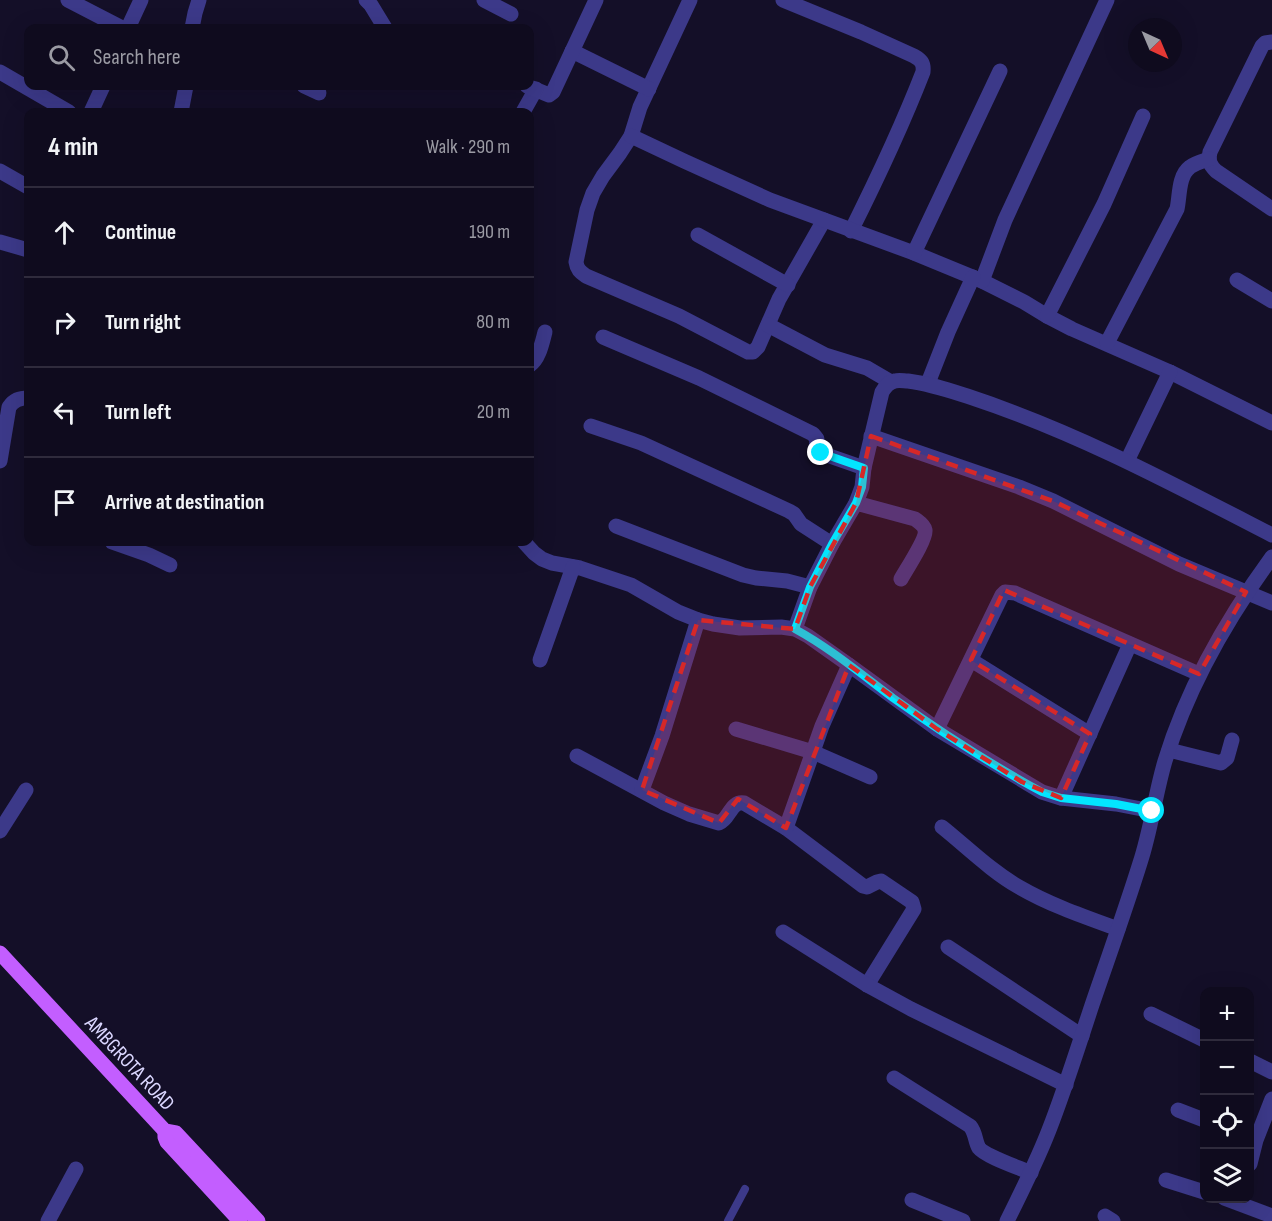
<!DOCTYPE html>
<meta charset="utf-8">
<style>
body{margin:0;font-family:"Sofia Sans Condensed",sans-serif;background:#1d192b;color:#f1f3f6}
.controls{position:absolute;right:18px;bottom:18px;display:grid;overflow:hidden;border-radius:12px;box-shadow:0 6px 24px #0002}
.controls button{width:54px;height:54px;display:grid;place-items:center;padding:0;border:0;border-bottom:2px solid #2f2b3c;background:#0f0b1e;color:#f1f3f6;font:30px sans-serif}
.compass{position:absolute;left:1128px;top:18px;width:54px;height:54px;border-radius:50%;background:#0f0b1e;box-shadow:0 6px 24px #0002;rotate:136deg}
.stop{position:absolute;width:18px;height:18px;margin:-14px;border:4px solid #03e5ff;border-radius:50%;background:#fff}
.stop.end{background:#03e5ff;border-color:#fff;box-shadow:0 2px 6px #0008}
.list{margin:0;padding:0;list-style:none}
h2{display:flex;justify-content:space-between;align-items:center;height:78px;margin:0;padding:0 24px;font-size:26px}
h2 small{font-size:20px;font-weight:400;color:#9b9ba4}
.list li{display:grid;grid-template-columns:39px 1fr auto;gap:18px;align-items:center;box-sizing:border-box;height:90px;padding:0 24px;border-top:2px solid #2f2b3c}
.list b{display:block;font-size:22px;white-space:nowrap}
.list em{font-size:20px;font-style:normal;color:#9b9ba4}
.icon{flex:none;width:33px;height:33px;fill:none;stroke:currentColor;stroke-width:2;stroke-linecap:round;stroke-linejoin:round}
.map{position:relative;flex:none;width:1272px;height:1221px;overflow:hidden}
.search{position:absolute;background:#0f0b1e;box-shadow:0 6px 24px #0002;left:24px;top:24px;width:510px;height:66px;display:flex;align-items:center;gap:15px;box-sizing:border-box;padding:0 21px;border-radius:12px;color:#9b9ba4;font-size:22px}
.panel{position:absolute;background:#0f0b1e;box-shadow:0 6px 24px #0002;left:24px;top:108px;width:510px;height:438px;border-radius:12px}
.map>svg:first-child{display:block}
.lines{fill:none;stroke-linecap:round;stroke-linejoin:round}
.service{stroke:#3c3989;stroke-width:8}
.minor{stroke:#3c3989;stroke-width:15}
.primary{stroke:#c35eff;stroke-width:15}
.route{stroke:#03e5ff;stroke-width:8}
.marked{fill:#d62828;fill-opacity:0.2;stroke:#d62828;stroke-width:4.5;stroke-dasharray:12 8;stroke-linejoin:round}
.labels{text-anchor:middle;stroke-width:4.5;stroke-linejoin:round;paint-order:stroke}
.street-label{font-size:21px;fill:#dbd7ff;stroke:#140f28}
</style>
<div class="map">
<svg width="1272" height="1221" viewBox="0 0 1272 1221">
<rect width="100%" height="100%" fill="#140f28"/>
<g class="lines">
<!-- service -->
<polyline class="service" points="728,1221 745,1189"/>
<!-- minor -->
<g class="minor">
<polyline points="68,0 122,28"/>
<polyline points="366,0 371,5 385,28"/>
<polyline points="484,0 511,14"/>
<path d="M690 0 640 107 631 136 620 153 603 176 593 193 587 210 576 262C577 269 580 272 586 276L679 316 748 352H753L758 347 779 299 824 220"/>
<path d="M783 0 861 32 914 56C921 60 924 63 923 72 902 126 877 179 851 231"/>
<polyline points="128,28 141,0"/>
<polyline points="192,28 195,13 199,0"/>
<path d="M1272 42 1265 43 1262 46 1210 152C1208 161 1210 165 1216 171L1272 209"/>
<polyline points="572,51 649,89"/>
<polyline points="0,72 69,112"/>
<polyline points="304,86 319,93"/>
<polyline points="527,86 549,95 553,92 596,0"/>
<polyline points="91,112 103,86"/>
<polyline points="181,112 186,86"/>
<polyline points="523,112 536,89"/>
<polyline points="631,136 684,161 770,200 914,253 982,281 1024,302 1047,316 1072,329 1170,372 1272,423"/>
<polyline points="0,171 28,187"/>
<polyline points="698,235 788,285"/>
<polyline points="0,242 28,250"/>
<polyline points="914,253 1000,71"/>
<polyline points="1237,280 1272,301"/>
<polyline points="982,281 1005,220 1107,0"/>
<polyline points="1047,316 1104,204 1143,116"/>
<polyline points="768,325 825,355 867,368 891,382"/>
<polyline points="603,337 699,378 813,434 817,439 816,449 821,453 864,468"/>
<path d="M1107 343 1177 209C1180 196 1178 176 1190 167 1195 163 1203 161 1209 159"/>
<path d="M530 365C539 359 542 343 545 332"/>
<polyline points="928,383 948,332 973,277"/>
<polyline points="591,426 641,443 789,511 794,514 801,524 832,544"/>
<polyline points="871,436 1019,487 1053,501 1179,564 1272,603"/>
<path d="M0 461 9 407C14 400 19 398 28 398"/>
<polyline points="1127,461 1170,372"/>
<path d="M856 503 915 519C919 522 924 525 925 530 927 538 906 570 901 579"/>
<polyline points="616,526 743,575 756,578 787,581 810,587"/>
<polyline points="112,542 149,555 170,565"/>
<polyline points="524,542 534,553 542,559 552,563 580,568 631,585 678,612 698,620 713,624 740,628 781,627 795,629 808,636 849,665 937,729 1042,792 1061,798 1116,804 1152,811"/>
<path d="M795 629 810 587 832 544 856 503 862 487 864 468 882 392C885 387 888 382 895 381 899 380 904 381 908 381 931 384 948 390 970 397 1076 432 1173 484 1272 535"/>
<polyline points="540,660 573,567"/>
<polyline points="971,660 1090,734"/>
<polyline points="736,729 813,752 870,777"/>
<polyline points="937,729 1002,595 1005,592 1015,593 1199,674"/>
<polyline points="1169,750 1221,763 1227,758 1232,740"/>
<path d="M577 756 664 803 689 814 719 823C730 819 730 801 744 803L786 828 863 886 867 887 877 882 881 881 912 902 914 909 867 985"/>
<polyline points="642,790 662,736 698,620"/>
<polyline points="1061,798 1130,644"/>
<path d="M942 827C967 847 991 871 1019 887 1050 905 1085 917 1118 929"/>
<polyline points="786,828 822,726 849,665"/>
<polyline points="0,831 26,790"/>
<polyline points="783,932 867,985 911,1009 1066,1085"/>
<polyline points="948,947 1082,1036"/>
<polyline points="1151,1014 1204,1040"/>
<polyline points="1250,1061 1272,1072"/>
<path d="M894 1078 970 1126C976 1133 975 1142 979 1148 985 1156 1020 1168 1031 1173"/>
<polyline points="1178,1110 1204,1120"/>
<polyline points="1250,1164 1256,1140 1272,1099"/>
<polyline points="1166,1180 1204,1192"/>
<polyline points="1224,1198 1272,1216"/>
<polyline points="912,1200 963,1221"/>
<polyline points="1105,1216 1113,1221"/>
<polyline points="48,1221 76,1169"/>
<path d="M1007 1221C1022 1191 1037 1161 1049 1130 1065 1089 1078 1047 1092 1005 1108 958 1125 911 1140 863 1151 830 1155 795 1165 761 1188 686 1226 620 1272 557"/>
</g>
<!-- primary -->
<g class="primary">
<polyline points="0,953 165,1131 176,1133 258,1221"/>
<polyline points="165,1131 165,1137 167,1142 240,1221"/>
</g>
</g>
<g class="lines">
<!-- route -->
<path class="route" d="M821 453 864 468 862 487 856 503 832 544 810 587 795 629C830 648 861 674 893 698 941 732 990 764 1042 792L1061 798 1116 804 1152 811"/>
</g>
<!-- marked area -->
<path class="marked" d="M871 436 1053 501 1246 592 1199 674 1004 590 971 660 1090 734 1061 798 1022 782 937 729 849 665 786 828 738 799 719 823 642 790 698 620 795 629 810 587 856 503Z"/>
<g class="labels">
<!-- street labels -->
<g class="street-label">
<text transform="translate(130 1063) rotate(47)" y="7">AMBGROTA ROAD</text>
</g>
</g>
</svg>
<div class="controls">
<button>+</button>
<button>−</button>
<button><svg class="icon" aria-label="locate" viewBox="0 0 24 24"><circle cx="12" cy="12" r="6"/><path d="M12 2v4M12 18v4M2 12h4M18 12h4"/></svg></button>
<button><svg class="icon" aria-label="layers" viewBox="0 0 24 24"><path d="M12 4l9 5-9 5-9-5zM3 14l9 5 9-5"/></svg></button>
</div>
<svg class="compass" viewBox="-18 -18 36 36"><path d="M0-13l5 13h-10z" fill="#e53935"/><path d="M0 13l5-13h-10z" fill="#9b9ba4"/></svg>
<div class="stop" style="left:1152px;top:811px"></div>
<div class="stop end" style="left:821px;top:453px"></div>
<div class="search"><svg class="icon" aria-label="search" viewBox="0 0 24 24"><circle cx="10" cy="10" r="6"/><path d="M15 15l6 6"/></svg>Search here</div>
<section class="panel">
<h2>4 min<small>Walk · 290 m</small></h2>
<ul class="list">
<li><svg class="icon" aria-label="ahead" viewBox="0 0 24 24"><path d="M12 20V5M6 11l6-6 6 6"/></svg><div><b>Continue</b></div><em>190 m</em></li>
<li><svg class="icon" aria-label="right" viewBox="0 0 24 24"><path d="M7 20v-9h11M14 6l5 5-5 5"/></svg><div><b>Turn right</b></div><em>80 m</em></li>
<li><svg class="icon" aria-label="left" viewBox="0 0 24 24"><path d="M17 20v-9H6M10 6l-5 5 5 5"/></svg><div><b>Turn left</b></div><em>20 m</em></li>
<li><svg class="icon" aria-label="arrive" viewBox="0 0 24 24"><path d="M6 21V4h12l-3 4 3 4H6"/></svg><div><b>Arrive at destination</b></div></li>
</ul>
</section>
</div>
